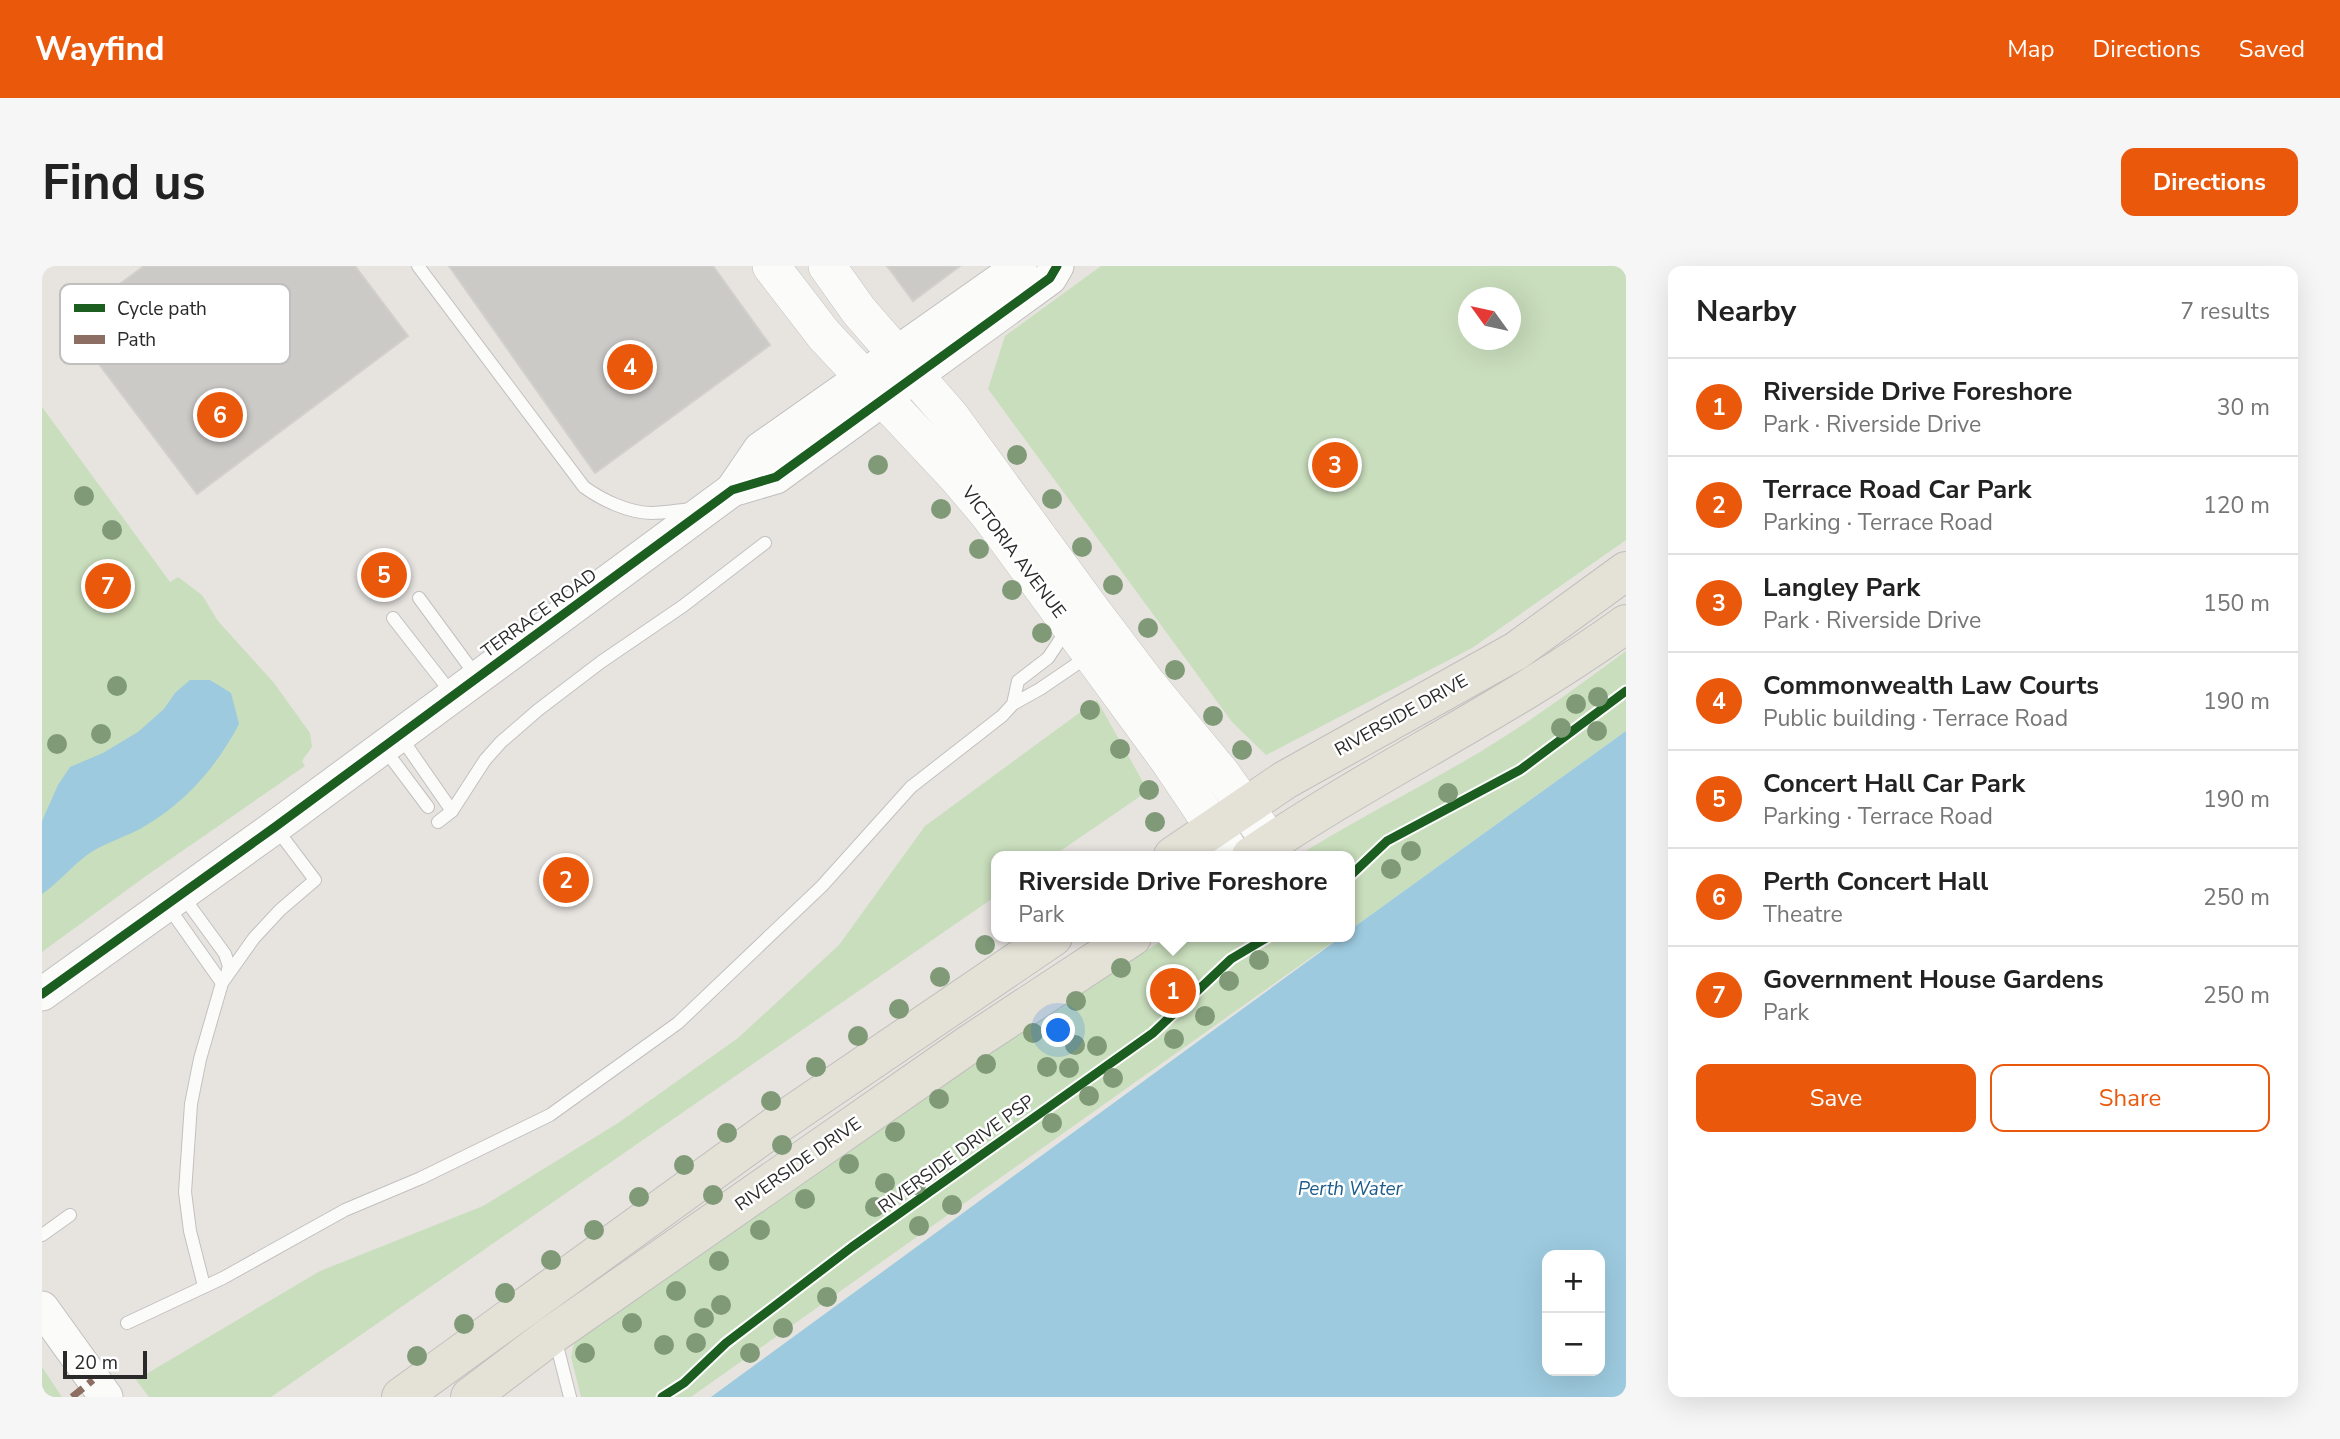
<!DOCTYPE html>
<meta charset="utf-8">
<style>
body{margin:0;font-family:"Nunito Sans",sans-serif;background:#f6f6f6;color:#222}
.controls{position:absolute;right:21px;bottom:21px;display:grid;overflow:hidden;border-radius:14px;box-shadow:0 7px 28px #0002}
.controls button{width:63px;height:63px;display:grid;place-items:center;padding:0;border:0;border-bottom:2px solid #e0e0e0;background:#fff;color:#222;font:35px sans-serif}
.compass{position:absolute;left:1416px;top:21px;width:63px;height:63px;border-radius:50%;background:#fff;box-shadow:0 7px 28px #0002;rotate:303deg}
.scale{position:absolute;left:21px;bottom:18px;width:84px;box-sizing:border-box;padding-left:7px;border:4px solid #2a2a2a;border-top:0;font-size:19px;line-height:24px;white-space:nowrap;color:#2a2a2a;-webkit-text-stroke:5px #fff;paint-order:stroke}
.you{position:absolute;left:1017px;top:765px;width:24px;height:24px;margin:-18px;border:5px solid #fff;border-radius:50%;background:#1a73e8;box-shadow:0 0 0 10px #1a73e833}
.badge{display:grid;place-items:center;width:46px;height:46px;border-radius:50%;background:#ea580c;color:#fff;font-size:23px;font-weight:700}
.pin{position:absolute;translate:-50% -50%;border:4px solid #fff;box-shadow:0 2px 7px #0006}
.popup{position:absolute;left:949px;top:585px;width:364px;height:91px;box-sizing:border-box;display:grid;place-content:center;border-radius:14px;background:#fff;filter:drop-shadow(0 2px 5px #0005);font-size:23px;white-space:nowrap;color:#767676}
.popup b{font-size:26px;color:#222}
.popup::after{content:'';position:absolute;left:50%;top:100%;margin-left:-14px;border:14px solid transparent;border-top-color:#fff}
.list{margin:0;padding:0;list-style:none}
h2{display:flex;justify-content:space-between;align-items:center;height:91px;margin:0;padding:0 28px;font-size:30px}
h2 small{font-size:23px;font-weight:400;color:#767676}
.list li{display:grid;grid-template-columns:46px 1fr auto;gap:21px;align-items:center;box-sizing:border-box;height:98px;padding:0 28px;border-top:2px solid #e0e0e0}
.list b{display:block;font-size:26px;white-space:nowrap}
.list p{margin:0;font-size:23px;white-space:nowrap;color:#767676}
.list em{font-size:23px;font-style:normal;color:#767676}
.actions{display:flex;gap:14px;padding:21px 28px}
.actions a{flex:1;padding:16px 0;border:2px solid #ea580c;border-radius:14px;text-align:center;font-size:24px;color:#ea580c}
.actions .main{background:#ea580c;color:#fff}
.map{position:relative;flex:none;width:1584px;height:1131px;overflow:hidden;border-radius:14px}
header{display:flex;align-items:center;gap:42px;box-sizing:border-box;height:98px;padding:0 35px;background:#ea580c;color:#fff}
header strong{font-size:33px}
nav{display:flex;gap:38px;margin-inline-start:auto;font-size:24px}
.intro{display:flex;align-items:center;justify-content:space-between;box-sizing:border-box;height:168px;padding:0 42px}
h1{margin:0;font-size:49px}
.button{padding:18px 32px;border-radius:14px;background:#ea580c;color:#fff;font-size:24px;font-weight:700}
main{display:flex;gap:42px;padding:0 42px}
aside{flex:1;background:#fff;border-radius:14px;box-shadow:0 7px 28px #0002}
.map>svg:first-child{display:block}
.green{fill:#c9debd;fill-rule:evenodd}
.water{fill:#9dcadf;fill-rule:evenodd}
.building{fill:#cccac7;stroke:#d2d0cc;stroke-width:2}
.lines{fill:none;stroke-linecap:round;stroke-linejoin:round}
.service-casing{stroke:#c2c0c0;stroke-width:14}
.tertiary-casing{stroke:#c2c0c0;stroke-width:35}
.secondary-casing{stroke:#c2c0c0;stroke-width:38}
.primary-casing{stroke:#bfbfbd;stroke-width:40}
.service{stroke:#fbfbfa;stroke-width:12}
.tertiary{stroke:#fbfbfa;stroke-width:33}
.secondary{stroke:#fbfbfa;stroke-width:37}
.primary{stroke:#e4e1d6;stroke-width:38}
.quiet{stroke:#8d6e63;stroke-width:7;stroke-dasharray:14 7;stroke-linecap:butt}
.cycleway-casing{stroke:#fff;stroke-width:13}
.cycleway{stroke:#1b5e20;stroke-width:9}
.tree{fill:#809a78}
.labels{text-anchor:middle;stroke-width:5;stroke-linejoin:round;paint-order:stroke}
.street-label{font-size:18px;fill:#2a2a2a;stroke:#fff}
.water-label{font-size:19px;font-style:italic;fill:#1e5d8a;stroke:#fff}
.key{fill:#fff;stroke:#bfbfbf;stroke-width:2}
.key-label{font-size:19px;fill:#2a2a2a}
</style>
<header>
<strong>Wayfind</strong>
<nav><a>Map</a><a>Directions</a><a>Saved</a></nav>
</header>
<div class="intro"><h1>Find us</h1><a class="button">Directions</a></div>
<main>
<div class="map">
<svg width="1584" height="1131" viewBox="0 0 1584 1131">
<rect width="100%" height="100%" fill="#e7e4e0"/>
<!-- green -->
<g class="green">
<path d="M1059 0H1584V274L1430 382 1224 489 1190 456 946 123 963 70ZM1426 32H1468V74H1426Z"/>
<polygon points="0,141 128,316 136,311 160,329 176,355 232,417 268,467 270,481 260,495 263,500 104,610 0,686"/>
<path d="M1584 385V465L1308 664V590H1255C1315 553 1377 522 1438 486 1488 456 1536 420 1584 385Z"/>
<polygon points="1055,434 1106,525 1011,590 954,590 954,630 229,1131 107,1131 94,1114 278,1005 441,940 576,857 696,772 797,679 883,560"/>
<polygon points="1126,671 1298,671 649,1131 539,1131 529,1091 533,1072 912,805"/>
<polygon points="0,1101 20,1131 0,1131"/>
</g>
<!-- water -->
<g class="water">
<path d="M148 414H168L189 427 197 458C175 500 144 536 103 560 85 571 61 577 45 589 29 601 16 617 0 628V555L16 519 28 501 61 487 96 466 122 443 133 427Z"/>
<path d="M1584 465V1131H669L1299 671H1308V664ZM1505 989H1558V1105H1505Z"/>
</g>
<!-- building -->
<g class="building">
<polygon points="102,0 313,0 366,70 155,228 26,57"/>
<polygon points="407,0 671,0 728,79 553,207"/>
<polygon points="845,0 918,0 871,35"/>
</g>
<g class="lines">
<!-- service casing -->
<g class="service-casing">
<g id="service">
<path d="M376 0 542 221C560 234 587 247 610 247 623 247 637 244 650 243"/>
<polyline points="377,332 435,411"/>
<polyline points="351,352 411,429"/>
<polyline points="971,438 998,423 1045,391"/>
<polyline points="358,470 410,545"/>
<polyline points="341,481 386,541"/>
<polyline points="396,556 410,545 443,494 459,476 496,444 559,396 641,340 723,277"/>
<polyline points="140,629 183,688 187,700 184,711"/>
<polyline points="125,639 180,717"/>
<polyline points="0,969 28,949"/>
<polyline points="162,1020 148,965 143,926 149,838 158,793 180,717 212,672 238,644 273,614 233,561"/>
<polyline points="85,1057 181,1012 303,944 379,912 508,849 636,757 780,620 869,521 960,450 971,438 976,415 1006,392 1020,371 1020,361"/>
<polyline points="513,1072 528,1131"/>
</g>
</g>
<!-- tertiary casing -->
<g class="tertiary-casing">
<g id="tertiary">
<polyline points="690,224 718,183 978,0"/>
<polyline points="0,728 233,561 690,224 734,211 1008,12 1015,0"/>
<polyline points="0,1042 64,1131"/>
</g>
</g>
<!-- secondary casing -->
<g class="secondary-casing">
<g id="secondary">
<polyline points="729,0 782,69 914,210 947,249 1125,492 1191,590"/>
<polyline points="785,0 817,45 909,151 1048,342 1104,416 1179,507 1229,577"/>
</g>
</g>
<!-- primary casing -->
<g class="primary-casing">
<g id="primary">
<polyline points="1131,590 1243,514 1474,385 1584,305"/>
<path d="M1209 590C1330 507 1465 444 1584 358"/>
<polyline points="359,1131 736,858 1011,671"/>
<polyline points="428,1131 511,1068 929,777 1090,671"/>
</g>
</g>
<!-- service -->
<use href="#service" class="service"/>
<!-- tertiary -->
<use href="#tertiary" class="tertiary"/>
<!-- secondary -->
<use href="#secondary" class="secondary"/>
<!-- primary -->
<use href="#primary" class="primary"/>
<!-- quiet -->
<polyline class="quiet" points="30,1131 51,1114"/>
<!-- cycleway casing -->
<g class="cycleway-casing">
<g id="cycleway">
<polyline points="1308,610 1345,575 1478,504 1584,425"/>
<polyline points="0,728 233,561 690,224 734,211 1008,12 1015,0"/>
<polyline points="620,1131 642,1117 684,1077 810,981 1111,767 1189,693 1226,671"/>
</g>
</g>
<!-- cycleway -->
<use href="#cycleway" class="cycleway"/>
</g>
<!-- trees -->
<g class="tree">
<circle cx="975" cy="189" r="10"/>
<circle cx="836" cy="199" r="10"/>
<circle cx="42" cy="230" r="10"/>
<circle cx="1010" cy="233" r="10"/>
<circle cx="899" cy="243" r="10"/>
<circle cx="70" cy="264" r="10"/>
<circle cx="1040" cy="281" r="10"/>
<circle cx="937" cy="283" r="10"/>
<circle cx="1071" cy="319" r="10"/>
<circle cx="970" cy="324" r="10"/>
<circle cx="1106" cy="362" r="10"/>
<circle cx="1000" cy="367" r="10"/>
<circle cx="1133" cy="404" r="10"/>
<circle cx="75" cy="420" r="10"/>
<circle cx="1556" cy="431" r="10"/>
<circle cx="1534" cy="438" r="10"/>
<circle cx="1048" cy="444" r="10"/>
<circle cx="1171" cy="450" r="10"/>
<circle cx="1519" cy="462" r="10"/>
<circle cx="1555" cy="465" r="10"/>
<circle cx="59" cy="468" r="10"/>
<circle cx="15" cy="478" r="10"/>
<circle cx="1078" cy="483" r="10"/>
<circle cx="1200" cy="484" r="10"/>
<circle cx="1107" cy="524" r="10"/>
<circle cx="1406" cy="527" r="10"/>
<circle cx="1113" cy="556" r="10"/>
<circle cx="1369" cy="585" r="10"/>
<circle cx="1349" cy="603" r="10"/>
<circle cx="943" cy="679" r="10"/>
<circle cx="1217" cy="694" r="10"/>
<circle cx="1079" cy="702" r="10"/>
<circle cx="898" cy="711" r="10"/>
<circle cx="1187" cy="715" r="10"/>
<circle cx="1034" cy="735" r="10"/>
<circle cx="857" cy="743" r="10"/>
<circle cx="1163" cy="750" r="10"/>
<circle cx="991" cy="767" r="10"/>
<circle cx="816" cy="770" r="10"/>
<circle cx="1132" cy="773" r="10"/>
<circle cx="1033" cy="779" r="10"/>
<circle cx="1055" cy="780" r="10"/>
<circle cx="944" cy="798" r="10"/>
<circle cx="774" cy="801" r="10"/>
<circle cx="1005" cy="801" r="10"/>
<circle cx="1027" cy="802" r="10"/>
<circle cx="1071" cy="812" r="10"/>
<circle cx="1047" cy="830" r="10"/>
<circle cx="897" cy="833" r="10"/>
<circle cx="729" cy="835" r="10"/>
<circle cx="1010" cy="857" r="10"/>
<circle cx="853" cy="866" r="10"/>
<circle cx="685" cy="867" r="10"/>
<circle cx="740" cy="879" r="10"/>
<circle cx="807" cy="898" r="10"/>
<circle cx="642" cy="899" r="10"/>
<circle cx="843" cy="917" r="10"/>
<circle cx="874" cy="919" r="10"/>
<circle cx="671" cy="929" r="10"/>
<circle cx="597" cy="931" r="10"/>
<circle cx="763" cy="933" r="10"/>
<circle cx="910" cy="939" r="10"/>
<circle cx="833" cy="941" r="10"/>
<circle cx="877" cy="960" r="10"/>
<circle cx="552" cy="964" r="10"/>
<circle cx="718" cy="964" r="10"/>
<circle cx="509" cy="994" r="10"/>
<circle cx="677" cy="995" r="10"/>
<circle cx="634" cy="1025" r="10"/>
<circle cx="463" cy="1027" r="10"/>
<circle cx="785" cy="1031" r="10"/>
<circle cx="679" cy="1039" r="10"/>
<circle cx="662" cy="1052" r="10"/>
<circle cx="590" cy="1057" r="10"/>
<circle cx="422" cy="1058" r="10"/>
<circle cx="741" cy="1062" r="10"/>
<circle cx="654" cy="1077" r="10"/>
<circle cx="622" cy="1079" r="10"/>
<circle cx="543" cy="1087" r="10"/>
<circle cx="708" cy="1087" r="10"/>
<circle cx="375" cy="1090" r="10"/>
</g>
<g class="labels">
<!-- street labels -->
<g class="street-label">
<text transform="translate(972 286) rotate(53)" y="6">VICTORIA AVENUE</text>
<text transform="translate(497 347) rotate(-36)" y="6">TERRACE ROAD</text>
<text transform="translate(1359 449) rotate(-29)" y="6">RIVERSIDE DRIVE</text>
<text transform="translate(914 888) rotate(-36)" y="6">RIVERSIDE DRIVE PSP</text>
<text transform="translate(756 898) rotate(-35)" y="6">RIVERSIDE DRIVE</text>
</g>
<!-- water labels -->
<g class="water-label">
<text x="1308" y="929">Perth Water</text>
</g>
</g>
<!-- legend -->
<rect x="18" y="18" width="230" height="80" rx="10" class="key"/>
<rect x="32" y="38" width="31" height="8" fill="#1b5e20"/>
<rect x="32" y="69" width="31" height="9" fill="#8d6e63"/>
<g class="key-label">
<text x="75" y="49">Cycle path</text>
<text x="75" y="80">Path</text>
</g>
</svg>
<div class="controls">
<button>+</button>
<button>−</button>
</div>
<svg class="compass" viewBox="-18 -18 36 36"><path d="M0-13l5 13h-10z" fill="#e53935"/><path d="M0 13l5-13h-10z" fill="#767676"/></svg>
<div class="scale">20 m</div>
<div class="you"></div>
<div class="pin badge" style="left:1131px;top:725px">1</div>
<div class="popup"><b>Riverside Drive Foreshore</b>Park</div>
<div class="pin badge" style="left:524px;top:614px">2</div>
<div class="pin badge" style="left:1293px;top:199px">3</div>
<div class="pin badge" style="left:588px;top:101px">4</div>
<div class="pin badge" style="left:342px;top:309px">5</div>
<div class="pin badge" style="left:178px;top:149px">6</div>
<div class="pin badge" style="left:66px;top:320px">7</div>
</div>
<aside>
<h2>Nearby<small>7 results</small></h2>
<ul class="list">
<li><span class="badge">1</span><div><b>Riverside Drive Foreshore</b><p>Park · Riverside Drive</p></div><em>30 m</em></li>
<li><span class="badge">2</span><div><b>Terrace Road Car Park</b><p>Parking · Terrace Road</p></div><em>120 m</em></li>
<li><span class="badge">3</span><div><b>Langley Park</b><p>Park · Riverside Drive</p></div><em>150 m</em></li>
<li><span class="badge">4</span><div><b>Commonwealth Law Courts</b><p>Public building · Terrace Road</p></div><em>190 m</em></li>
<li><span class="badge">5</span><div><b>Concert Hall Car Park</b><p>Parking · Terrace Road</p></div><em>190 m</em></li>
<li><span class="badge">6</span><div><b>Perth Concert Hall</b><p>Theatre</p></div><em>250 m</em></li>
<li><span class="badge">7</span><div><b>Government House Gardens</b><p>Park</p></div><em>250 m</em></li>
</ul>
<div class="actions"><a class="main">Save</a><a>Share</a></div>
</aside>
</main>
